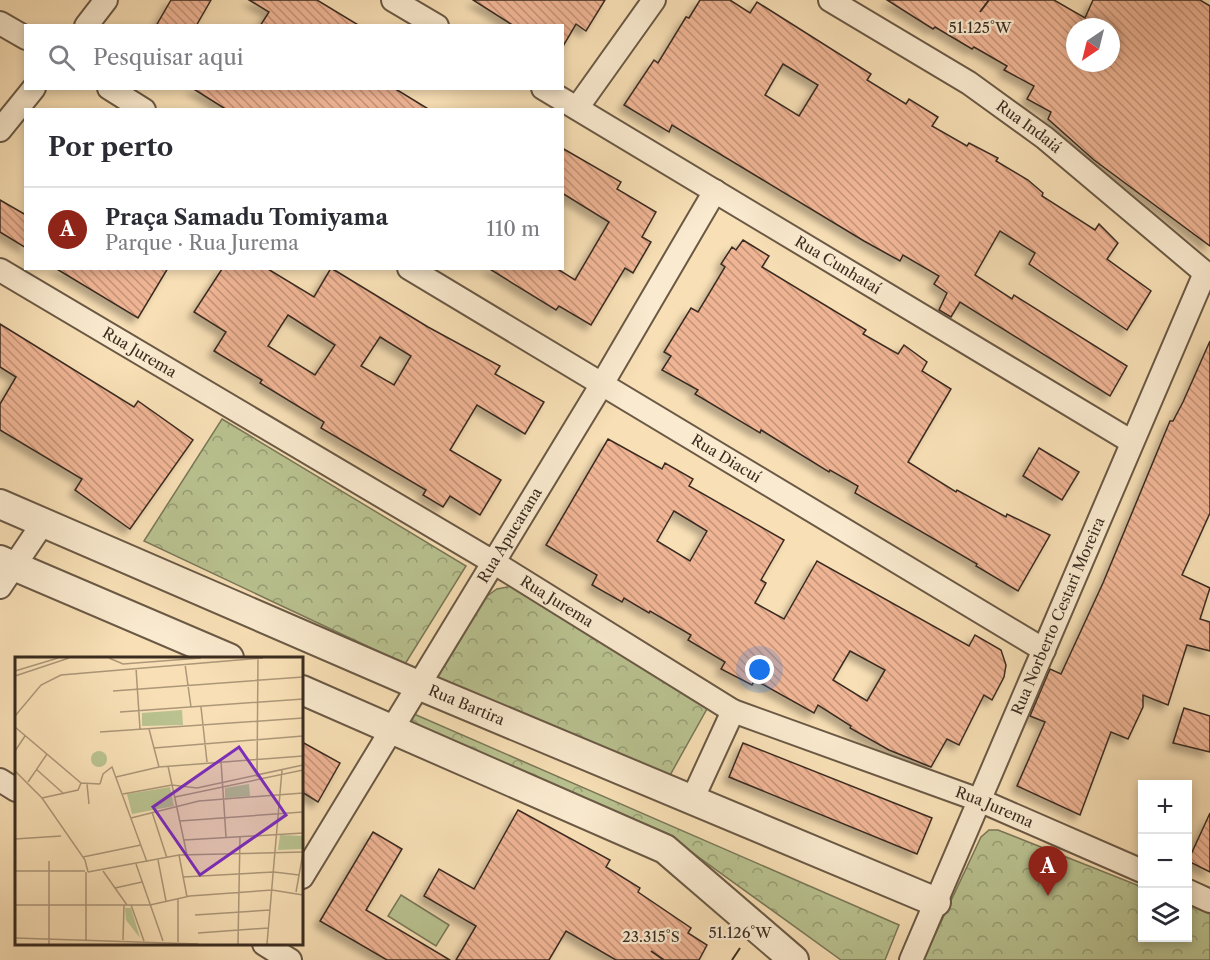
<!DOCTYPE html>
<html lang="pt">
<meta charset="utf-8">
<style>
body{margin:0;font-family:"Libre Caslon Text",serif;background:#f7f7f7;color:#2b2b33}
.controls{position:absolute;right:18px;bottom:18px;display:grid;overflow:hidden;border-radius:0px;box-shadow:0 3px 9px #0003}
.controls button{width:54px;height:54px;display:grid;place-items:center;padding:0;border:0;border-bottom:2px solid #e1e1e2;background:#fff;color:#2b2b33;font:30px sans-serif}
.compass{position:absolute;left:1066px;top:18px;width:54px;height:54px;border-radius:50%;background:#fff;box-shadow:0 3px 9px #0003;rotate:215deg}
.you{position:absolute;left:760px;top:670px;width:21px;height:21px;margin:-15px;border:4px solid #fff;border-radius:50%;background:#1a73e8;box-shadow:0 0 0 9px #1a73e833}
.badge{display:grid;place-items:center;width:39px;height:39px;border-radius:50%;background:#8f2418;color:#fff;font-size:20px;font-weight:700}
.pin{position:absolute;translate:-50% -50px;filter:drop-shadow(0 2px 3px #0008)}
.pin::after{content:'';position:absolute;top:32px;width:21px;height:18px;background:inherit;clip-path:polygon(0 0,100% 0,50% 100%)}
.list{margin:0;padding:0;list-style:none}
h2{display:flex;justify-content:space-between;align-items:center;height:78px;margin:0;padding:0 24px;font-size:26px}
h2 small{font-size:20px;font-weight:400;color:#7c7c81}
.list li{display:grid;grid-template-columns:39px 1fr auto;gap:18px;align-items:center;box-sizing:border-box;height:84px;padding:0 24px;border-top:2px solid #e1e1e2}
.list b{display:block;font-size:22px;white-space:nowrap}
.list p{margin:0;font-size:20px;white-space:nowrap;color:#7c7c81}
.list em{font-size:20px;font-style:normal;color:#7c7c81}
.icon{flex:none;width:33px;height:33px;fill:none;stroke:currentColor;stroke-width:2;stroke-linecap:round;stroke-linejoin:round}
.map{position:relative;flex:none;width:1210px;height:960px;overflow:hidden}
.search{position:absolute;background:#fff;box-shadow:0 3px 9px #0003;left:24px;top:24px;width:540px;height:66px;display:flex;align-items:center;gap:15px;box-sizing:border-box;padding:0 21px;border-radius:0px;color:#7c7c81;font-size:22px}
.panel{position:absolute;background:#fff;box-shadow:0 3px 9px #0003;left:24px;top:108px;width:540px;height:162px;border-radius:0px}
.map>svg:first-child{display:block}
.grass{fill:#b9c290;stroke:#7a7758;stroke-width:1.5}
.park{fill:url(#park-crowns);stroke:#7a7758;stroke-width:1.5}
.building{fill:url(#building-back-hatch);stroke:#3a2c20;stroke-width:1.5;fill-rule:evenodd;filter:url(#shadow)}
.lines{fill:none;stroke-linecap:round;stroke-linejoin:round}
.minor-casing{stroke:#6a5945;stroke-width:26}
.tertiary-casing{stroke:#6a5945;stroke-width:32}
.minor{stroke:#faeacf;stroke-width:22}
.tertiary{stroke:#faeacf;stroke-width:28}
.ticks{fill:none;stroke:#3a2c20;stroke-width:2}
.labels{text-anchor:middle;stroke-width:4.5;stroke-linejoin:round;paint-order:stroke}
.street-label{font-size:15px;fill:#3a2c20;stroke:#faeacf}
.inset-road{fill:none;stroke:#ac9779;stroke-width:1.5}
.view{fill:#7b2cbf;fill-opacity:0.15;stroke:#7b2cbf;stroke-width:3}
.inset-edge{fill:none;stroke:#3a2c20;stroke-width:3}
.ticks-label{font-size:15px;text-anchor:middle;fill:#3a2c20;stroke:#faeacf;stroke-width:4.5;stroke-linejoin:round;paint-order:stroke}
</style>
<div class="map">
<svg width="1210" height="960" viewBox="0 0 1210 960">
<defs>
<pattern id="park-crowns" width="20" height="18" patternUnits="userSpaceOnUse" patternTransform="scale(1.5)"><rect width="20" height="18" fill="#b9c290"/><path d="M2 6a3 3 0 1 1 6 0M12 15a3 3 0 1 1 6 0" fill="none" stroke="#979e75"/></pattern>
<pattern id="building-back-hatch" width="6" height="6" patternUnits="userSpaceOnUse" patternTransform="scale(1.5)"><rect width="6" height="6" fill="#efb494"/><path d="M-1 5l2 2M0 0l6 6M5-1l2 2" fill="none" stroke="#c39378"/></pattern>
<filter id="shadow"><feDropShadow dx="-5.5" dy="5.5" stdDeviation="3" flood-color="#0004"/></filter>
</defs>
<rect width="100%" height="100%" fill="#f8dfb5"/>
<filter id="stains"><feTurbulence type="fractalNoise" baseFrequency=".00333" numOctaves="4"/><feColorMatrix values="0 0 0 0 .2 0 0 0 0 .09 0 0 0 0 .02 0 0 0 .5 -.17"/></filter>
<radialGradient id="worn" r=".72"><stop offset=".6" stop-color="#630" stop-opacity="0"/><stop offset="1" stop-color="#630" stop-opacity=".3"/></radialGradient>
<!-- grass -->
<polygon class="grass" points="401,895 449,925 436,946 388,916"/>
<!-- park -->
<g class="park">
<polygon points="222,419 466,566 405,664 144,541"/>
<polygon points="512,586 708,707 669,777 434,680 480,601 497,589"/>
<polygon points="414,714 899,925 885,960 841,960 676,841 409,723"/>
<polygon points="989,830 998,830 1142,887 1142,938 1188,938 1188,905 1210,914 1210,960 923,960 981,837"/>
</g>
<!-- building -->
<g class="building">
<polygon points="171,0 211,0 196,26 156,26"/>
<polygon points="249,0 317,0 360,26 260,26 269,12"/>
<polygon points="473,0 605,0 586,31 576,24 562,48 562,26 514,26"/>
<path d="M700 0H730L750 13 757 2 871 74 867 80 906 104 909 99 938 117 932 126 967 146 969 143 998 158 996 161 1028 180 1043 193 1042 196 1095 230 1099 224 1118 243 1107 259 1151 291 1127 330 1029 264 1035 253 1000 231 975 275 1012 299 1014 295 1127 366 1110 396 960 302 951 317 939 310 947 293 934 284 939 276 903 255 900 261 864 241 672 125 669 132 624 105 654 60 658 63 686 17 689 18ZM783 64 818 85 799 116 765 95Z"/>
<path d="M887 0H1054L1085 18 1093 0H1200L1210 6V246L1094 160 1048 119 1051 112 1027 99 1034 86 1004 70 1007 66 974 47 972 49 935 27 933 29ZM1075 27H1111V63H1075Z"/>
<polygon points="192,88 394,88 430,110 227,110"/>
<polygon points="562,148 621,182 617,189 656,212 642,237 651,242 633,273 625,268 591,325 559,306 556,310 488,268 556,268 575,280 609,222 562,193"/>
<polygon points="0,200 26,215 26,248 0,232"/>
<polygon points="743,240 769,256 762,267 866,330 863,334 898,354 904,345 927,362 922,371 951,389 908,462 956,492 957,490 1006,517 1007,514 1050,535 1018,591 976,566 977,564 855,493 858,486 830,470 829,472 761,430 760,433 695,394 698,390 662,370 671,356 664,352 691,308 698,312 725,267 721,264 732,247 736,250"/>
<polygon points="55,268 168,268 138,318"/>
<path d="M331 268 428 327 500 366 495 374 544 402 525 434 477 405 450 450 501 480 480 515 450 496 443 507 423 495 426 490 321 428 324 422 260 383 262 380 214 351 226 332 194 312 222 269H268L314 297ZM288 315 335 345 315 375 268 346ZM380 337 411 356 394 385 361 366Z"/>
<polygon points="0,324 134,407 138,401 193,440 130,529 75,490 82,479 0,430 0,404 16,377 0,367"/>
<polygon points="1210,341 1210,513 1182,575 1210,588 1200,619 1210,622 1210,651 1187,645 1168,705 1143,695 1143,707 1128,739 1111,732 1080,815 1017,786 1045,722 1030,716 1050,669 1061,674 1103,583 1170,421 1173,421 1183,402"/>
<path d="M608 439 662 469 665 463 693 479 689 486 784 540 761 580 766 583 755 603 784 619 817 561 969 646 975 635 1001 650 1006 665 1004 677 992 700 984 695 959 745 947 739 931 767 889 750 850 728 851 726 818 705 814 713 755 680 752 685 721 669 725 662 688 640 691 635 650 611 649 613 624 598 622 602 592 585 597 575 546 545ZM674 511 707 531 690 561 657 541ZM850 651 885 670 867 701 833 680Z"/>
<polygon points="1039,448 1079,472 1062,500 1023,476"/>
<polygon points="1184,708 1210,716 1210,752 1173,743"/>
<polygon points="302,742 340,763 318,802 302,792"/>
<polygon points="743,743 932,818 917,854 729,777"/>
<polygon points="518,810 610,860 606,867 640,888 638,892 691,928 688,933 707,945 699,960 616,960 566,931 549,960 456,960 476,926 424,896 439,869 474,889"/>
<polygon points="1210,813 1210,872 1188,861"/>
<polygon points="373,832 402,849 366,910 450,960 387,960 320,921"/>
</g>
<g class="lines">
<!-- minor casing -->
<g class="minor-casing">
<g id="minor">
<polyline points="393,0 437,26"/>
<path id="s1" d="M830 0 969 83 1045 138 1210 277"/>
<polyline points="0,23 26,38"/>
<polyline points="86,26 106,0"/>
<polyline points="109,88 144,110"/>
<path id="s2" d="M543 88 1132 442"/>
<polyline points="577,108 654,0"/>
<polyline points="0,130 34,88"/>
<path id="s3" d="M409 268 1044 650"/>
<path id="s4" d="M0 270 493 562 733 711 979 800 1142 871"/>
<polyline points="0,587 43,523"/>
<polyline points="0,780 16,790"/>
<polyline points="692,800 733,711"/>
<path id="s5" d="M302 877 602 384 715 191"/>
<polyline points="1188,891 1210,901"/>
<polyline points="264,944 290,960"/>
<path id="s6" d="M911 960 1205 273"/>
</g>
</g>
<!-- tertiary casing -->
<g class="tertiary-casing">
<g id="tertiary">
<path id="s7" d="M0 504 418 685 936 902"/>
<polyline points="0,560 229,658"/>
<polyline points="302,690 665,849 794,960"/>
</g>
</g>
<!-- minor -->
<use href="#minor" class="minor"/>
<!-- tertiary -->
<use href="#tertiary" class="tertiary"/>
</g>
<!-- ticks -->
<path class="ticks" d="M980 12 989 0M651 951 664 960M732 960 740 948"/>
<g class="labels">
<!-- street labels -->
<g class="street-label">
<text dy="5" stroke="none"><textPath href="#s1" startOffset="236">Rua Indaiá</textPath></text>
<text dy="5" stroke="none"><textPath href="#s2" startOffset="344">Rua Cunhataí</textPath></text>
<text dy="5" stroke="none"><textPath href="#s4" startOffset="162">Rua Jurema</textPath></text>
<text dy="5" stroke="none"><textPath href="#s3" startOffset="370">Rua Diacuí</textPath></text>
<text dy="5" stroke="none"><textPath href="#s5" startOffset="400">Rua Apucarana</textPath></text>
<text dy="5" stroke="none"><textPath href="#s4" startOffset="648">Rua Jurema</textPath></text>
<text dy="5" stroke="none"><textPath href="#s6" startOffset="374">Rua Norberto Cestari Moreira</textPath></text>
<text dy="5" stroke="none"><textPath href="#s7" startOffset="508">Rua Bartira</textPath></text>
<text dy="5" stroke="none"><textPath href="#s4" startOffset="1134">Rua Jurema</textPath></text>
</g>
</g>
<!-- overview -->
<g transform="translate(15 657)">
<rect width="288" height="288" fill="#f8dfb5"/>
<path d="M76 102a8 8 0 1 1 16 0a8 8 0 1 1-16 0Z" fill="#b9c290"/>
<path d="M167 53 168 68 127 69V56ZM234 127 235 139 210 141V131ZM155 130 159 149 117 157 112 137ZM265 178 288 179 287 192 263 193ZM110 251H116L125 281 111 263Z" fill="#b9c290"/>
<path class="inset-road" d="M94 1 108 7 186 1M170 7 176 50M121 11 125 72M0 14 43 1M0 19 54 1M98 34 288 20M186 50 192 105M105 55 288 42M0 59 26 28 46 18 248 1M0 70 66 126 85 127M134 72 144 110M85 75 288 61M139 91 288 79M0 94 10 79M206 104 211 180M153 109 172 198M21 112 49 137M0 114 27 141 70 203 73 215M101 120 144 110 288 99M242 120 243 1M13 125 32 97M72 127 74 147M85 127 88 117 97 110 132 205M108 137 157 128 182 131 288 108M160 140 288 113M27 141 63 133 66 126M137 155 152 201M116 161 184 144 288 136M165 164 288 155M0 182 46 179M169 183 288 176M164 198 172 240M68 200 126 188M143 203 151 244M121 207 148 284M0 214H70M88 214 112 248M71 215V283M73 215 164 198 288 195M168 220 259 215 284 218M100 231 127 225M281 235 288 196M163 242V285M0 248H135L175 239 257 233 288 238M116 248 129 284M180 258 255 253M183 276 253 271M0 281 183 287M108 283 109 248M34 287V204M223 287 225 179M252 287 267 113"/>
<path class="view" d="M224 90 271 158 185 218 138 150Z"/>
<rect width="288" height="288" class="inset-edge"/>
</g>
<g class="ticks-label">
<text x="980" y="33">51.125°W</text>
<text x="740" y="938">51.126°W</text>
<text x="651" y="942">23.315°S</text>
</g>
<rect width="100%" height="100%" filter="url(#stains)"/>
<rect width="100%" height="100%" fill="url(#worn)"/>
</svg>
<div class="controls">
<button>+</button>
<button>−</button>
<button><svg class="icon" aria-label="layers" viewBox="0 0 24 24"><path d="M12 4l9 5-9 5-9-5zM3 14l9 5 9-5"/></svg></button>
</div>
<svg class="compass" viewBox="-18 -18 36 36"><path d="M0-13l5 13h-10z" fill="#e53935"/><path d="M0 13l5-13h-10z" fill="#7c7c81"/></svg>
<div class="you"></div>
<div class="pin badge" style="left:1048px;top:896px">A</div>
<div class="search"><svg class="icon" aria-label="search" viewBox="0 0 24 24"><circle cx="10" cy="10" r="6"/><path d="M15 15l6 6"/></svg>Pesquisar aqui</div>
<section class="panel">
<h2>Por perto<small></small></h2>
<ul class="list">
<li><span class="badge">A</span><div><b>Praça Samadu Tomiyama</b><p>Parque · Rua Jurema</p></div><em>110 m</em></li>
</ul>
</section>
</div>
